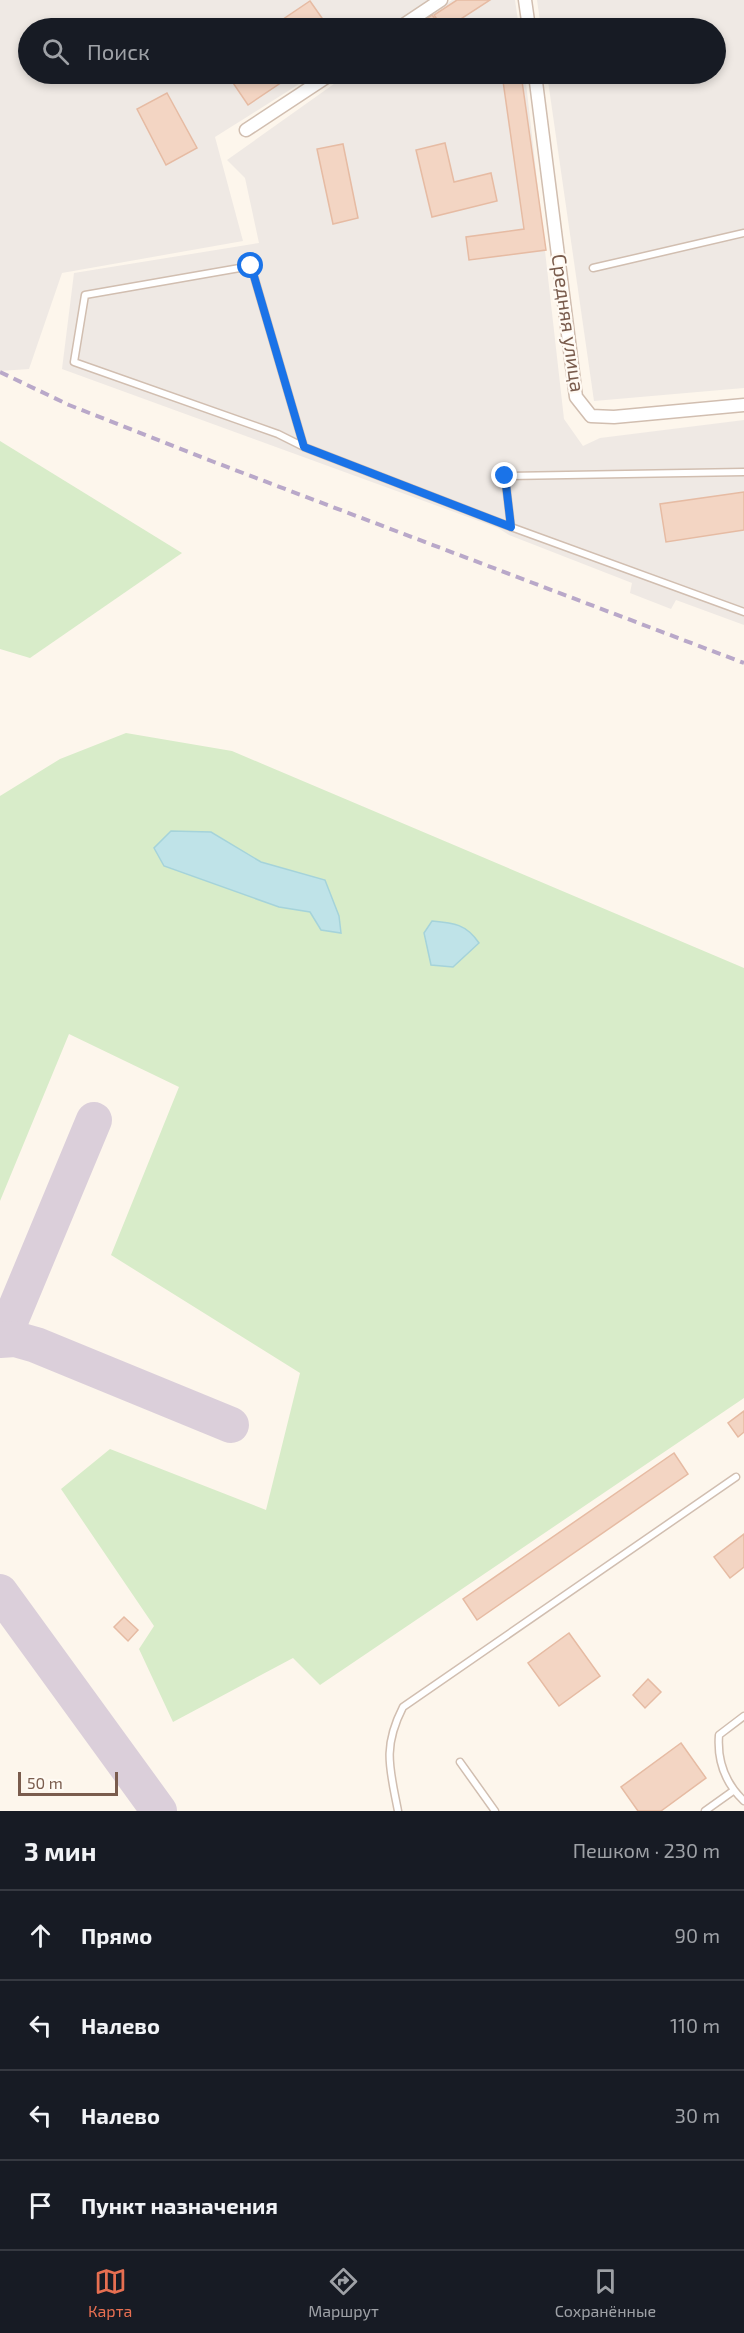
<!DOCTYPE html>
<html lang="ru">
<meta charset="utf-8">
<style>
body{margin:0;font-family:"Exo 2",sans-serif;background:#20242c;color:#f1f3f6}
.scale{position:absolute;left:18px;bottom:15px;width:100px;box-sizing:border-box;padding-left:6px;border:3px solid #7a5c4d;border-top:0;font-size:16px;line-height:21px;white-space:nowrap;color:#7a5c4d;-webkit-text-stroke:4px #fffaf3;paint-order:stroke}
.stop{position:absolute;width:18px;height:18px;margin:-14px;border:4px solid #1a73e8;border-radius:50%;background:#fff}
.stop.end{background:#1a73e8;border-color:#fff;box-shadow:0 2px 6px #0008}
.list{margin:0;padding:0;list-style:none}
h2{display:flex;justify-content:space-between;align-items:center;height:78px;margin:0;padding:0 24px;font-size:26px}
h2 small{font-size:20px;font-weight:400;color:#9ea1a6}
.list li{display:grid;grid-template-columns:39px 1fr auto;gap:18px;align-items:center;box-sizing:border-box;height:90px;padding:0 24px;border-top:2px solid #363941}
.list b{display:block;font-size:22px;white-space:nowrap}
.list em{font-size:20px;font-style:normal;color:#9ea1a6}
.icon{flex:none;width:33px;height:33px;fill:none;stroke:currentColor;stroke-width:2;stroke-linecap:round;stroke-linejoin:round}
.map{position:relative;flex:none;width:744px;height:1811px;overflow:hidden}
.search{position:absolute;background:#171b24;box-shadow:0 3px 9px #0003;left:18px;right:18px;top:18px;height:66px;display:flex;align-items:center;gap:15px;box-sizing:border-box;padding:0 21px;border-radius:33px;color:#9ea1a6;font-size:22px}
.sheet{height:438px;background:#171b24}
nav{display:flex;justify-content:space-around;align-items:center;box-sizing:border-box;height:84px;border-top:2px solid #363941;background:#171b24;font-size:16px;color:#9ea1a6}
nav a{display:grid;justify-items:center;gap:3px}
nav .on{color:#e76f51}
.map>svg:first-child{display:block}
.industrial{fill:#efe9e4}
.green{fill:#d8ecc9}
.water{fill:#bfe3e8;stroke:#a5d3da;stroke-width:1.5}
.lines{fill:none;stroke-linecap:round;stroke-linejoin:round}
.taxiway{stroke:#dbcfda;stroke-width:36}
.building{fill:#f3d5c3;stroke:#e6bba3;stroke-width:1.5}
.service-casing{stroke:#d1beb0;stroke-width:9}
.minor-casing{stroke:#d1beb0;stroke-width:15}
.service{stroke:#fff;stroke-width:6}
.minor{stroke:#fff;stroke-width:12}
.rail{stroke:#b9a8c9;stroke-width:4;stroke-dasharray:9 6;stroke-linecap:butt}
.route{stroke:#1a73e8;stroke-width:8}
.labels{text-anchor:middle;stroke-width:4.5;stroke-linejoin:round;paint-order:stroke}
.street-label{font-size:20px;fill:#7a5c4d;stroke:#fffaf3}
</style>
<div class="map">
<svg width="744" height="1811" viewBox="0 0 744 1811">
<rect width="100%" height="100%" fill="#fdf6ec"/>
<!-- industrial -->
<g class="industrial">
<polygon points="0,0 431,0 386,28 28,28 28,74 315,74 215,137 243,241 62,273 29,369 0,371"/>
<polygon points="452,0 515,0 519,28 412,28"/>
<polygon points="537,0 744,0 744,388 594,401 547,74 716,74 716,28 541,28"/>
<polygon points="348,74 525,74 564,419 583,446 600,438 744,420 744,625 676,600 671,609 630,593 632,583 509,535 498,528 62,369 74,273 259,243 245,178 227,160"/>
</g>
<!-- green -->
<g class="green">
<polygon points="0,441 182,553 30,658 0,649"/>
<polygon points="126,733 232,751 744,968 744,1398 320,1685 293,1658 173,1722 139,1649 154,1626 61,1489 110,1449 266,1510 300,1373 111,1255 179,1087 69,1034 0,1201 0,796 60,759"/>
</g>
<!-- water -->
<g class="water">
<polygon points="171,831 211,832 261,862 325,880 339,916 341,933 321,930 310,912 279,907 164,866 154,848"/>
<path d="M432 921C454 923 466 924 479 943L453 967 431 965 424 933Z"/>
</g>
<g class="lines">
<!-- taxiway -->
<g class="taxiway">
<polyline points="0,1336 9,1324 94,1120"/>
<polyline points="0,1340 15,1339 36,1345 231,1425"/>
<polyline points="0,1592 159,1811"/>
</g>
</g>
<!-- building -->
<g class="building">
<polygon points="457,0 490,0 447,28 443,28 434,15"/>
<polygon points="310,1 329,28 270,28"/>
<polygon points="432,15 442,28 412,28"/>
<polygon points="227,74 294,74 248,105"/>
<polygon points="502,74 521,74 546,250 469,260 466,237 524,229"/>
<polygon points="167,93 197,148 166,165 137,109"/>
<polygon points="445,143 454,182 491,173 497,201 432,217 416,150"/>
<polygon points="343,144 358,218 333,224 317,149"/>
<polygon points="744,492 744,530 666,542 660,504"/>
<polygon points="744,1411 744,1432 738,1437 728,1423"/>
<polygon points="674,1453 688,1474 477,1620 463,1599"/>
<polygon points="744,1534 744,1567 730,1578 714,1557"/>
<polygon points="124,1617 138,1630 128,1641 114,1627"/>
<polygon points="569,1633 600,1676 559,1706 528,1663"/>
<polygon points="648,1679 661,1692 645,1708 633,1695"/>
<polygon points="681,1743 706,1778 661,1811 638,1811 621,1787"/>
</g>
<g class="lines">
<!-- service casing -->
<g class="service-casing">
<g id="service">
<polyline points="593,268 744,233"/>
<polyline points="304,447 251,266 85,295 74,362 278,434 304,447 511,527"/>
<polyline points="744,472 505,476 511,527 744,612"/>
<path d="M744 1716 719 1735C717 1761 725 1783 744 1801"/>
<polyline points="460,1762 495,1811"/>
<path d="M398 1811C390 1769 382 1748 403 1707L736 1477"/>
<polyline points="705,1811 733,1791"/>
</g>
</g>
<!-- minor casing -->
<g class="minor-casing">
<g id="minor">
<polyline points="525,0 529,28"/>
<polyline points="399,28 441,0"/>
<polyline points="535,74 576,397 591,416 614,417 744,405"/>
<polyline points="246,130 331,74"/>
</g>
</g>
<!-- service -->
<use href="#service" class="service"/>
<!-- minor -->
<use href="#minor" class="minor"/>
<!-- rail -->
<polyline class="rail" points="0,372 69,405 214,462 744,663"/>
</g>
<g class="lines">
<!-- route -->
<polyline class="route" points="251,266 304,447 511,527 505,476"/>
</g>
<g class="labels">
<!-- street labels -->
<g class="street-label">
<text transform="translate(568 323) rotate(82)" y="7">Средняя улица</text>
</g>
</g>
</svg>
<div class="scale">50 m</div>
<div class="stop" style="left:251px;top:266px"></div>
<div class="stop end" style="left:505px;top:476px"></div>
<div class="search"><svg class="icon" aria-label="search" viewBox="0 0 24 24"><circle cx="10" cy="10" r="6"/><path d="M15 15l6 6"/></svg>Поиск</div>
</div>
<section class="sheet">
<h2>3 мин<small>Пешком · 230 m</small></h2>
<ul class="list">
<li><svg class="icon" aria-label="ahead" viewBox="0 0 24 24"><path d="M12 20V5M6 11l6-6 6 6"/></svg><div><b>Прямо</b></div><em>90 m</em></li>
<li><svg class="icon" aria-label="left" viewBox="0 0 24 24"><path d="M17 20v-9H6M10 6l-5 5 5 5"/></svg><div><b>Налево</b></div><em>110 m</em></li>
<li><svg class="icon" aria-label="left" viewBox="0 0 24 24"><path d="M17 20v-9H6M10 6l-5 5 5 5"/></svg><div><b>Налево</b></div><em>30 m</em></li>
<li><svg class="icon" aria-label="arrive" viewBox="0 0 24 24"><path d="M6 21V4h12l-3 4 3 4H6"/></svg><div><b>Пункт назначения</b></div></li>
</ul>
</section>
<nav>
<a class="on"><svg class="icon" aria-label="map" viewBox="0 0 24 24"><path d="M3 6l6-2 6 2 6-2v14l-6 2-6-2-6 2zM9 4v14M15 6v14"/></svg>Карта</a>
<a><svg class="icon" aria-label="directions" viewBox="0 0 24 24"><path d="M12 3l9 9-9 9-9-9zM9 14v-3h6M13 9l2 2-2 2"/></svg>Маршрут</a>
<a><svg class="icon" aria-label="saved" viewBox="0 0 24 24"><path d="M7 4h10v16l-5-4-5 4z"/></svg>Сохранённые</a>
</nav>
